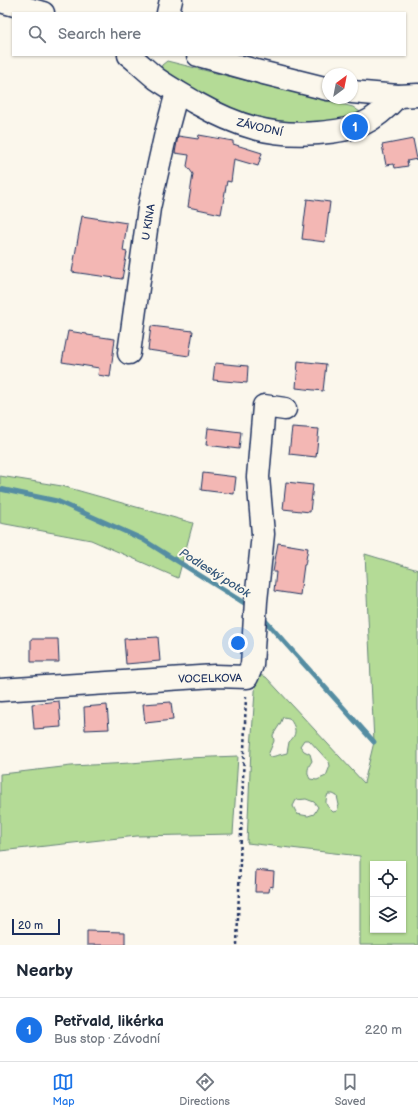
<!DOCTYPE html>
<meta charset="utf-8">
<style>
body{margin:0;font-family:"Balsamiq Sans",sans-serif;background:#f2f2f3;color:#1f2937}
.controls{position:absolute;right:12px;bottom:12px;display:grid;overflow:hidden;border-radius:0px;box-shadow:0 1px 3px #0004}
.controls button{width:36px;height:36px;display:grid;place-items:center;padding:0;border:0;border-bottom:1px solid #e0e1e3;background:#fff;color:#1f2937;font:20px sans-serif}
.compass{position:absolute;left:322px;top:68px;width:36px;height:36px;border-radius:50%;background:#fff;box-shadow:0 1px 3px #0004;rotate:32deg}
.scale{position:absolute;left:12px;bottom:10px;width:48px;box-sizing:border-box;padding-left:4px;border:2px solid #1b2f5e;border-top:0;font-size:11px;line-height:14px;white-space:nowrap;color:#1b2f5e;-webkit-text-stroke:3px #fbf7ec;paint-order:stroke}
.you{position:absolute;left:238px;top:643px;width:14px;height:14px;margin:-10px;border:3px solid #fff;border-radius:50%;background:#1a73e8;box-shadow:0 0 0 6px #1a73e833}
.badge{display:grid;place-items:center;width:26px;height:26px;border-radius:50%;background:#1a73e8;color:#fff;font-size:13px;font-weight:700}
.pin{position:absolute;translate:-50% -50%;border:2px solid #fff;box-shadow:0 1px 4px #0006}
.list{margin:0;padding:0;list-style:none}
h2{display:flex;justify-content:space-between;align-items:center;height:52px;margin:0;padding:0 16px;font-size:17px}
h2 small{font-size:13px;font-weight:400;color:#747a83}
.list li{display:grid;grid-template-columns:26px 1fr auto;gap:12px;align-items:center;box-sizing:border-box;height:64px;padding:0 16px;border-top:1px solid #e0e1e3}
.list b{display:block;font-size:15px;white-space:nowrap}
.list p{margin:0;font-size:13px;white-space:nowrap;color:#747a83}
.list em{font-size:13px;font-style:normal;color:#747a83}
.icon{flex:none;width:22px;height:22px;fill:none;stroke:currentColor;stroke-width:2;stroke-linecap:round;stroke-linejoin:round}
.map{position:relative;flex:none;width:418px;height:945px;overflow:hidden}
.search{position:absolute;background:#fff;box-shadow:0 1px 3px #0004;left:12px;right:12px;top:12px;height:44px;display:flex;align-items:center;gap:10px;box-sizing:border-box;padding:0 14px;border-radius:0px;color:#747a83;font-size:15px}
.sheet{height:116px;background:#fff}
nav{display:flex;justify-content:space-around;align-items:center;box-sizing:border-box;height:56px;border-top:1px solid #e0e1e3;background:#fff;font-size:11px;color:#747a83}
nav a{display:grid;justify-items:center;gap:2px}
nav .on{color:#1a73e8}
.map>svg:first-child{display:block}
.green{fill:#b4db96;stroke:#68857a;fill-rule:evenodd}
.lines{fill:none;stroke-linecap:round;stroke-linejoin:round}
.stream{stroke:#548da2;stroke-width:5}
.building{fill:#f3b7b4;stroke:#1b2f5e}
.minor-casing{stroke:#1b2f5e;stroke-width:25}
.path{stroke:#1b2f5e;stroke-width:2.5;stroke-dasharray:3 3;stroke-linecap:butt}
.minor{stroke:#fbf7ec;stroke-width:22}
.labels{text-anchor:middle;stroke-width:4;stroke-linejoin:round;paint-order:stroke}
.street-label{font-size:11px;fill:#1b2f5e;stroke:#fbf7ec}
.water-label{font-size:12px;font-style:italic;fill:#33567a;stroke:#fbf7ec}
</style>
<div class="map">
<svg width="418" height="945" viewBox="0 0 418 945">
<rect width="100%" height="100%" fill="#fbf7ec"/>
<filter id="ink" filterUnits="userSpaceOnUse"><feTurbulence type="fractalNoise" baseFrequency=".025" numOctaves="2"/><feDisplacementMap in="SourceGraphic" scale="8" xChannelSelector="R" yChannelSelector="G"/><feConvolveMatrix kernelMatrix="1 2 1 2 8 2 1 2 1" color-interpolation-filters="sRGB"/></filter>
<g filter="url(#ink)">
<!-- green -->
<g class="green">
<polygon points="167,61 353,107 360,112 356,119 291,125 262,121 227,110 160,70 162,65"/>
<polygon points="0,476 62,486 193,523 178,578 91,540 0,523"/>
<path d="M365 554 418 570V945H360V856L247 843 251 748 256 678 259 675 266 677 364 783 374 742ZM283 717 289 718C296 727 298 734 289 742L287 753 271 757 268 755 274 741 273 735 280 724ZM304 740H309L329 762 330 766 326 776 317 780 310 779C306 772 308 767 312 761L310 754 304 751 300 746ZM328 794H333L337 796 339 805 337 811 333 812C326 805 324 804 328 794ZM306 799 314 802 318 807 314 814 308 816 297 814 293 806 296 800ZM373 864H403V930H373Z"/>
<polygon points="238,756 233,834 137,836 0,851 0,774 11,773 71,766 131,763 187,758"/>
</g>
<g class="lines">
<!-- stream -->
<g class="stream">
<polyline points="0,489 57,501 142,539 249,606"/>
<polyline points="261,616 374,742"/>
</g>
</g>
<!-- building -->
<g class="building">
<polygon points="199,135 233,141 233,144 262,153 258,166 234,159 231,182 227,181 221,214 188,207 193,174 187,166 189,155 175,153 178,136 198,139"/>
<polygon points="413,139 417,159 407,161 408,166 395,168 394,164 386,165 382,145"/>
<polygon points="307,199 330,202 325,242 302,239"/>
<polygon points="82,216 127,223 123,251 127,252 122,279 72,272"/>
<polygon points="151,326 193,331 189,356 148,350"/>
<polygon points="68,331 87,334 87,335 115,339 110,377 98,375 99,368 62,362"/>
<polygon points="298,361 326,364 323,391 296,388"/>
<polygon points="215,363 248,366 247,383 213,380"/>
<polygon points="292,427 319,429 316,457 289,454"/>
<polygon points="208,428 241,432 239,449 206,445"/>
<polygon points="203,473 236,477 234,494 201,490"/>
<polygon points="286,482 313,485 310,512 283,509"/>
<polygon points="278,543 308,548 305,565 304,565 300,595 274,591 276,572 273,572"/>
<polygon points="158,637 160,661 126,664 124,639"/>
<polygon points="31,639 58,639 59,662 31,662"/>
<polygon points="59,701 61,727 34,729 32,704"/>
<polygon points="171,702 173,720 145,723 143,704"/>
<polygon points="107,705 109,729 85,730 84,707"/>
<polygon points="256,870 274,872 273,887 270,886 269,892 255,892"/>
<polygon points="87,931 125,932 125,945 87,945"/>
</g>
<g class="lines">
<!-- minor casing -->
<g class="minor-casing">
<g id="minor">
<polyline points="0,1 43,13"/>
<polyline points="168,13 171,0"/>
<path d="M129 55C139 63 147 71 157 79 170 88 183 95 196 103 237 126 271 137 318 133 357 130 372 124 398 96"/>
<polyline points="198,55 260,72 328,89"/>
<polyline points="352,92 398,96 418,95"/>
<polyline points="129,353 149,208 166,133 177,92"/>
<polyline points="0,690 215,676 247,677 252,665 256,601 263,534 258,477 264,406 285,409"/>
</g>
</g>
<!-- path -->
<polyline class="path" points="237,945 246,696"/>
<!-- minor -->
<use href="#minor" class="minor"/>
</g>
</g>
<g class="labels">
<!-- street labels -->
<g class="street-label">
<text transform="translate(260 127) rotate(13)" y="4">ZÁVODNÍ</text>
<text transform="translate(148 222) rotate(-81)" y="4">U KINA</text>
<text transform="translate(210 678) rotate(-1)" y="4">VOCELKOVA</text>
</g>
<!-- water labels -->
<g class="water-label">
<text transform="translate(215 573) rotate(32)" y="4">Podleský potok</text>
</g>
</g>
</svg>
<div class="controls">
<button><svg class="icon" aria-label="locate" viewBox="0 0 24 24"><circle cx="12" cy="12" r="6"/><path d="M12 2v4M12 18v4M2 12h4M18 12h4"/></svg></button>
<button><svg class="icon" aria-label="layers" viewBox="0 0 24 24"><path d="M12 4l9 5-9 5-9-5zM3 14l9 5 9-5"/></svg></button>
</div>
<svg class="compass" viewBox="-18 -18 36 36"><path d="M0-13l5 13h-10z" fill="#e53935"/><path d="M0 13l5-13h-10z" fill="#747a83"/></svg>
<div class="scale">20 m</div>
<div class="you"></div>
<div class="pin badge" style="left:355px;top:127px">1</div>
<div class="search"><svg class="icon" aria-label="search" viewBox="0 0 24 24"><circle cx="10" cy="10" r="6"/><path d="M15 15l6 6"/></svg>Search here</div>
</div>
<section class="sheet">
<h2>Nearby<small></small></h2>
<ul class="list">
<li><span class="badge">1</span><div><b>Petřvald, likérka</b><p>Bus stop · Závodní</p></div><em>220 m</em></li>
</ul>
</section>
<nav>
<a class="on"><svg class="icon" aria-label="map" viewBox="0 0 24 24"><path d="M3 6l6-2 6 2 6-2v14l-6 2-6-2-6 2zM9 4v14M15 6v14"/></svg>Map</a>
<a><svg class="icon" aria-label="directions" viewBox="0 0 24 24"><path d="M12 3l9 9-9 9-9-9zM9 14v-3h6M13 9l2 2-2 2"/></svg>Directions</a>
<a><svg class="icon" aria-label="saved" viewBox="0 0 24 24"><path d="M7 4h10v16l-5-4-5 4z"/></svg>Saved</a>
</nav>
